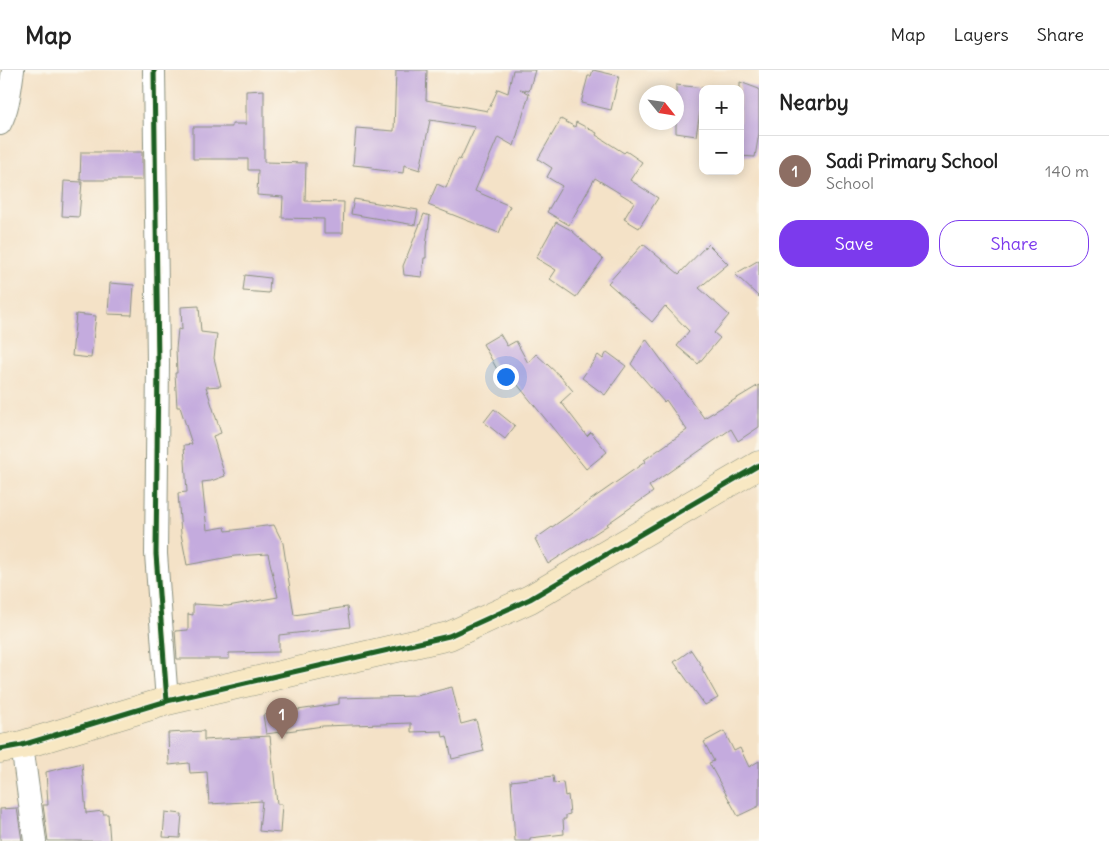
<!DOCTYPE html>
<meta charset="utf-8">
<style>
body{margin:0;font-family:Delius,sans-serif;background:#f6f6f6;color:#222}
.controls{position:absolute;right:15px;top:15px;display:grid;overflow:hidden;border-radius:10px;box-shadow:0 2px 12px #0003}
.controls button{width:45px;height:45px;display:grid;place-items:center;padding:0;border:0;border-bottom:1px solid #e0e0e0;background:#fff;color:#222;font:25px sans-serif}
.compass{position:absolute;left:639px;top:15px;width:45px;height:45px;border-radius:50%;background:#fff;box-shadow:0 2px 12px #0003;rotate:120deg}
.you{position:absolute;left:505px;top:306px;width:18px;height:18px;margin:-12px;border:4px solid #fff;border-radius:50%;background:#1a73e8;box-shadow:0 0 0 8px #1a73e833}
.badge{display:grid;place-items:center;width:32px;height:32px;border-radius:50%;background:#7c3aed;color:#fff;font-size:16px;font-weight:700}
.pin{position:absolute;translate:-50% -41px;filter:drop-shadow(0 1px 2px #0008)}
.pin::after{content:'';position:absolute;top:26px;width:18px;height:15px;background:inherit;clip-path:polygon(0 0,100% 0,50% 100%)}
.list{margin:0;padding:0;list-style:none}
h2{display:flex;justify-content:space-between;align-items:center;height:65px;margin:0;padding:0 20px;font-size:21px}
h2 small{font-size:16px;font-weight:400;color:#767676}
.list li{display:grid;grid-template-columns:32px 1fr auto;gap:15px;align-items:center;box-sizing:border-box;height:70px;padding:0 20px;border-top:1px solid #e0e0e0}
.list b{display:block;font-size:19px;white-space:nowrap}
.list p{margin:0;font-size:16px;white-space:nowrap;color:#767676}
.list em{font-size:16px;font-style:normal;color:#767676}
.actions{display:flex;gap:10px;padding:15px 20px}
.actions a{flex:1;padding:11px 0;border:1px solid #7c3aed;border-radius:20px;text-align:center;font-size:18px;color:#7c3aed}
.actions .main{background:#7c3aed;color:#fff}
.map{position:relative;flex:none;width:759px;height:771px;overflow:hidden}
header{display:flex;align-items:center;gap:30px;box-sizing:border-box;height:70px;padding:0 25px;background:#fff;border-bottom:1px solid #e0e0e0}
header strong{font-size:24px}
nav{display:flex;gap:28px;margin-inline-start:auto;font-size:18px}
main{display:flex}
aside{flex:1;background:#fff}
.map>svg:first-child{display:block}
.building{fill:#c4abde}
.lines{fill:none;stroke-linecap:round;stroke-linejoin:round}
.street-casing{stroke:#8a907e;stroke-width:24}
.secondary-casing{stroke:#8a907e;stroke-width:29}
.street{stroke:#fff;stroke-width:22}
.secondary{stroke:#f8e8c3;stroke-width:28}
.cycleway-casing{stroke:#fbf7ec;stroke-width:8}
.cycleway{stroke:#1b5e20;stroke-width:5}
</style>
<header>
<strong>Map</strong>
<nav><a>Map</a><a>Layers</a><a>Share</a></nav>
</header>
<main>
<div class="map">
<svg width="759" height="771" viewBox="0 0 759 771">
<rect width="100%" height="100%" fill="#fbf7ec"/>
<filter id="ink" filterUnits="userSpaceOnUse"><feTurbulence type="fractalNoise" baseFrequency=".02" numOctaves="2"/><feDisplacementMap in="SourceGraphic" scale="10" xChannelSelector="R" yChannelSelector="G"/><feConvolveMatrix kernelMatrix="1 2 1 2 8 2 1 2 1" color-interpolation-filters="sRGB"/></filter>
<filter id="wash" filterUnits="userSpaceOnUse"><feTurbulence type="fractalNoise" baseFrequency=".0096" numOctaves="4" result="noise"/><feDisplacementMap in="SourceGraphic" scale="20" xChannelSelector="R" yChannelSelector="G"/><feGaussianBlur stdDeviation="1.12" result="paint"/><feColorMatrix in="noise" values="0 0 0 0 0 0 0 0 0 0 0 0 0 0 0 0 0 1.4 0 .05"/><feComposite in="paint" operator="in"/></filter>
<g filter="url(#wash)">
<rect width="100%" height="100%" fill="#f4e2c7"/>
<g id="blocks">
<!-- building -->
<g class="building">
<polygon points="396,0 427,0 426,30 488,41 498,19 508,23 513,0 535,0 529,21 520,19 529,24 514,76 498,67 475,121 510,136 499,163 428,135 437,114 446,118 458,89 460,90 475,57 430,50 420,100 404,95 403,103 372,99 373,97 353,95 356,58 394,61"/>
<polygon points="593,0 619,6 611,40 581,33 588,6 591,6"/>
<polygon points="740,12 759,19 759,63 755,87 740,86"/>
<polygon points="676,15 704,18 696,66 676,63"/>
<polygon points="264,20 264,92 306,93 305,131 344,132 343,163 324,163 324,149 282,148 283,127 257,125 258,100 248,100 248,89 193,89 193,57 232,57 232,54 246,54 246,21"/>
<polygon points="561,49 575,57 576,52 597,63 596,65 624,83 626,81 642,92 630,110 658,128 639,158 624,149 634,132 595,108 569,155 547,142 562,116 547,107 552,98 538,89"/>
<polygon points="81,82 142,82 142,110 80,110"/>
<polygon points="64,111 82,112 79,147 62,146"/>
<polygon points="354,129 418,140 415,155 351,144"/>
<polygon points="424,144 430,146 426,176 426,188 424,188 422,207 404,205 403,196"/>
<polygon points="556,152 571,160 603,189 576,227 550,209 556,200 536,188"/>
<polygon points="643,174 679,204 708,174 728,194 699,218 729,245 714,263 720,268 698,294 677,276 689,261 665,236 652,252 608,213"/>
<polygon points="759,190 759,227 735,204"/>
<polygon points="245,205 270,208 269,223 243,221"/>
<polygon points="110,213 134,215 132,245 108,244"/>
<polygon points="199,236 201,262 217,264 214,288 221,316 206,317 221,363 213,366 225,406 211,411 202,412 207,460 225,457 226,461 274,455 283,473 294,545 347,537 350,557 279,565 279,582 229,583 229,589 177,589 175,561 188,560 188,544 193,545 193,534 228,536 278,527 268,484 235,486 187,495 181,464 178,423 187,422 184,375 192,374 180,337 177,337 175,303 177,303 176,279 178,259 182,260 181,237"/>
<polygon points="76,244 96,246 91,288 72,286"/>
<polygon points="500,264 507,276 516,271 528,293 536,284 561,307 573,321 561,332 587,366 591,362 607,382 586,399 504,298 498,301 483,274"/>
<polygon points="646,269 704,348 759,315 759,357 738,371 731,359 649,416 653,422 607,454 608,455 548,494 535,469 645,392 644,390 687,360 666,330 664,332 631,294"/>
<polygon points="607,282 626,296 605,325 582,308 598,285 603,289"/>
<polygon points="494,339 515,356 505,369 484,352"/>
<polygon points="691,580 703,598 702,599 718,628 705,635 674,592"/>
<polygon points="452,617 461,654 476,650 484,681 452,689 447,666 443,667 442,661 411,662 411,653 323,656 266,664 263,645 339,634 339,628 416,626"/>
<polygon points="204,661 204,670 270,666 277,734 282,734 280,763 259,761 262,731 209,734 207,702 190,703 189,693 169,695 168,663"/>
<polygon points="724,661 734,681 740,678 749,697 759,691 759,736 738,746 709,693 714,691 704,672"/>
<polygon points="82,693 86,743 103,741 103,744 108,744 110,771 48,771 43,735 48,735 46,702"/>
<polygon points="553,706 554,713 563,712 565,726 568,725 570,744 566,745 566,749 563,749 564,764 530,768 530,771 515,771 511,711"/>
<polygon points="17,738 22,771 0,771 0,739"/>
<polygon points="165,742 182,744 180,768 163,767"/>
</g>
</g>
</g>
<g filter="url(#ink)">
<use href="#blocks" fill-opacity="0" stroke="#8a907e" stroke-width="1"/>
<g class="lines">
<!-- street casing -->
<g class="street-casing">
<g id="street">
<polyline points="154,0 158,294 156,484 167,631"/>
<path d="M0 54C9 37 10 19 13 0"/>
<polyline points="22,675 35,771"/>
</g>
</g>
<!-- secondary casing -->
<g class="secondary-casing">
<polyline id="secondary" points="0,679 22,675 167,631 449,566 530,529 759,395"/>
</g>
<!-- street -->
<use href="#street" class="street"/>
<!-- secondary -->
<use href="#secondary" class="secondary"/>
<!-- cycleway casing -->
<g class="cycleway-casing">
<g id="cycleway">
<polyline points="154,0 158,294 156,484 167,631"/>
<polyline points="0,679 22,675 167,631 449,566 530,529 759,395"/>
</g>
</g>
<!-- cycleway -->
<use href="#cycleway" class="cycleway"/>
</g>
</g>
</svg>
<div class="controls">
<button>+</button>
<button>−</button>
</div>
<svg class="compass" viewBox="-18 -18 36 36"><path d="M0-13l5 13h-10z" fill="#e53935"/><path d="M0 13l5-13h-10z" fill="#767676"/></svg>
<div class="you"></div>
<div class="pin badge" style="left:282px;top:669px;background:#8d6e63">1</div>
</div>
<aside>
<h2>Nearby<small></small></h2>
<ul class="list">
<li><span class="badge" style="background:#8d6e63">1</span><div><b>Sadi Primary School</b><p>School</p></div><em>140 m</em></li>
</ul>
<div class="actions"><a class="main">Save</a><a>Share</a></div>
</aside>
</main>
